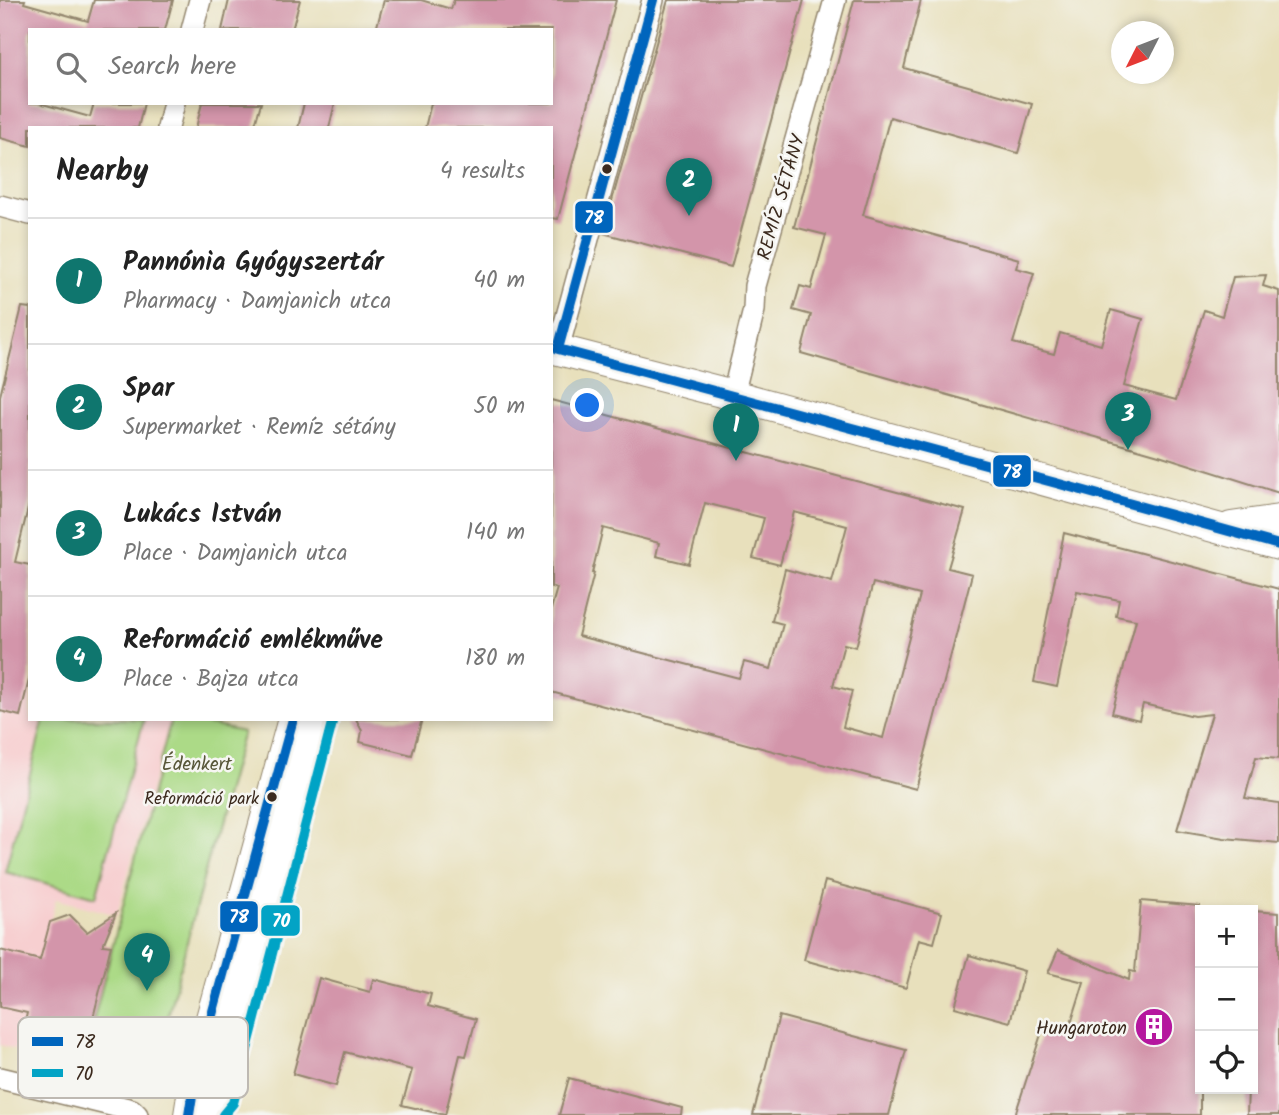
<!DOCTYPE html>
<meta charset="utf-8">
<style>
body{margin:0;font-family:Kalam,sans-serif;background:#f6f6f6;color:#222}
.controls{position:absolute;right:21px;bottom:21px;display:grid;overflow:hidden;border-radius:0px;box-shadow:0 4px 10px #0003}
.controls button{width:63px;height:63px;display:grid;place-items:center;padding:0;border:0;border-bottom:2px solid #e0e0e0;background:#fff;color:#222;font:35px sans-serif}
.compass{position:absolute;left:1111px;top:21px;width:63px;height:63px;border-radius:50%;background:#fff;box-shadow:0 4px 10px #0003;rotate:228deg}
.you{position:absolute;left:588px;top:406px;width:24px;height:24px;margin:-18px;border:5px solid #fff;border-radius:50%;background:#1a73e8;box-shadow:0 0 0 10px #1a73e833}
.badge{display:grid;place-items:center;width:46px;height:46px;border-radius:50%;background:#0f766e;color:#fff;font-size:23px;font-weight:700}
.pin{position:absolute;translate:-50% -58px;filter:drop-shadow(0 2px 4px #0008)}
.pin::after{content:'';position:absolute;top:37px;width:24px;height:21px;background:inherit;clip-path:polygon(0 0,100% 0,50% 100%)}
.list{margin:0;padding:0;list-style:none}
h2{display:flex;justify-content:space-between;align-items:center;height:91px;margin:0;padding:0 28px;font-size:30px}
h2 small{font-size:23px;font-weight:400;color:#767676}
.list li{display:grid;grid-template-columns:46px 1fr auto;gap:21px;align-items:center;box-sizing:border-box;height:126px;padding:0 28px;border-top:2px solid #e0e0e0}
.list b{display:block;font-size:26px;white-space:nowrap}
.list p{margin:0;font-size:23px;white-space:nowrap;color:#767676}
.list em{font-size:23px;font-style:normal;color:#767676}
.icon{flex:none;width:38px;height:38px;fill:none;stroke:currentColor;stroke-width:2;stroke-linecap:round;stroke-linejoin:round}
.map{position:relative;flex:none;width:1279px;height:1115px;overflow:hidden}
.search{position:absolute;background:#fff;box-shadow:0 4px 10px #0003;left:28px;top:28px;width:525px;height:77px;display:flex;align-items:center;gap:18px;box-sizing:border-box;padding:0 24px;border-radius:0px;color:#767676;font-size:26px}
.panel{position:absolute;background:#fff;box-shadow:0 4px 10px #0003;left:28px;top:126px;width:525px;height:595px;border-radius:0px}
.map>svg:first-child{display:block}
.built{fill:#f7cfd0}
.green{fill:#acda87;stroke:#748252;stroke-width:2}
.building{fill:#d395aa;fill-rule:evenodd}
.lines{fill:none;stroke-linecap:round;stroke-linejoin:round}
.street-casing{stroke:#92856d;stroke-width:24}
.secondary-casing{stroke:#92856d;stroke-width:32}
.street{stroke:#fff;stroke-width:21}
.secondary{stroke:#fff;stroke-width:30}
.bus-1-casing{stroke:#f6f6f2;stroke-width:16}
.bus-2-casing{stroke:#f6f6f2;stroke-width:16}
.bus-1{stroke:#0065bd;stroke-width:10}
.bus-2{stroke:#03a3c5;stroke-width:10}
.bus-dot{fill:#3b2a1e;stroke:#f6f6f2;stroke-width:2.5}
.labels{text-anchor:middle;stroke-width:5;stroke-linejoin:round;paint-order:stroke}
.bus-label{font-size:17px;fill:#3b2a1e;stroke:#f6f6f2;text-anchor:end}
.street-label{font-size:19px;fill:#3b2a1e;stroke:#f6f6f2}
.park-label{font-size:19px;fill:#575638;stroke:#f6f6f2}
.poi-label{font-size:19px;fill:#3b2a1e;stroke:#f6f6f2;text-anchor:end}
.key{fill:#f6f6f2;stroke:#beb9b2;stroke-width:2}
.key-label{font-size:19px;fill:#3b2a1e}
.line-badge{stroke:#f6f6f2;stroke-width:2.5}
.badge-label{font-size:19px;text-anchor:middle;font-weight:bold;fill:#fff}
</style>
<div class="map">
<svg width="1279" height="1115" viewBox="0 0 1279 1115">
<rect width="100%" height="100%" fill="#f6f6f2"/>
<filter id="ink" filterUnits="userSpaceOnUse"><feTurbulence type="fractalNoise" baseFrequency=".0143" numOctaves="2"/><feDisplacementMap in="SourceGraphic" scale="14" xChannelSelector="R" yChannelSelector="G"/><feConvolveMatrix kernelMatrix="1 2 1 2 8 2 1 2 1" color-interpolation-filters="sRGB"/></filter>
<filter id="wash" filterUnits="userSpaceOnUse"><feTurbulence type="fractalNoise" baseFrequency=".00686" numOctaves="4" result="noise"/><feDisplacementMap in="SourceGraphic" scale="28" xChannelSelector="R" yChannelSelector="G"/><feGaussianBlur stdDeviation="1.57" result="paint"/><feColorMatrix in="noise" values="0 0 0 0 0 0 0 0 0 0 0 0 0 0 0 0 0 1.4 0 .05"/><feComposite in="paint" operator="in"/></filter>
<g filter="url(#wash)">
<rect width="100%" height="100%" fill="#e8e0bc"/>
<!-- built -->
<polygon class="built" points="0,646 30,653 30,719 170,719 117,915 56,899 17,1050 0,1045"/>
<!-- green -->
<g class="green">
<polygon points="44,719 144,719 96,897 5,872"/>
<polygon points="171,719 184,719 243,732 211,849 162,1039 141,1055 88,1042"/>
</g>
<g id="blocks">
<!-- building -->
<g class="building">
<polygon points="0,0 25,0 24,3 88,21 94,0 173,0 165,30 30,30 30,103 39,103 90,117 94,103 144,103 138,128 30,128 30,146 0,138"/>
<polygon points="229,0 300,0 292,30 222,30"/>
<polygon points="384,0 421,0 451,9 454,0 616,0 558,219 551,218 551,128 425,128 431,103 551,103 551,30 376,30"/>
<polygon points="668,0 804,0 731,267 603,233"/>
<polygon points="854,0 921,0 904,68 1032,104 1018,153 890,117 863,215 1019,259 1016,268 1034,273 1013,343 1054,354 1060,333 1101,345 1111,310 1143,319 1124,386 1176,400 1204,310 1222,316 1233,277 1266,275 1263,286 1279,291 1279,493 1159,455 801,353 811,315 793,310 800,286 811,289 826,235 794,227"/>
<polygon points="202,103 261,103 254,128 196,128"/>
<polygon points="304,103 335,103 329,128 298,128"/>
<polygon points="22,307 30,308 30,500 15,562 30,565 30,676 20,716 0,711 0,396"/>
<path d="M551 400 965 510 948 568 972 574 916 789 551 692V609L557 588 551 587ZM705 503 764 518 753 558 780 565 794 512 847 526 832 582 785 569 772 621 783 624 771 669 744 662 739 678 578 636 594 573H592L603 528 659 543 656 556 689 564ZM873 583 920 595 883 738 843 727 852 691 833 686 844 644 856 647Z"/>
<polygon points="1064,533 1279,589 1279,759 1256,757 1245,798 1279,803 1279,843 1224,838 1177,830 1212,714 1194,716 1143,704 1139,720 1112,713 1136,620 1116,616 1119,600 1077,591 1057,687 1034,682"/>
<polygon points="356,719 422,719 412,755 360,742 362,731"/>
<polygon points="825,881 942,913 934,943 919,939 906,988 804,960"/>
<polygon points="1141,901 1200,906 1200,1115 1015,1115 1044,1025 1068,1033 1084,982 1048,973 1058,950 1129,980 1130,971 1135,972"/>
<polygon points="1253,911 1279,913 1279,1115 1247,1115 1248,1089 1253,1089"/>
<polygon points="116,913 103,945 111,946 87,1042 24,1026 27,1013 0,1007 0,950 40,960 50,922 70,915 87,932"/>
<polygon points="969,955 1024,971 1010,1022 955,1007"/>
<polygon points="319,978 370,992 373,979 431,994 428,1006 476,1019 466,1056 460,1055 445,1115 402,1105 412,1070 345,1052 336,1086 293,1074"/>
<polygon points="779,1016 906,1050 889,1115 753,1115"/>
<polygon points="569,1078 682,1108 681,1115 559,1115"/>
</g>
</g>
</g>
<g filter="url(#ink)">
<use href="#blocks" fill-opacity="0" stroke="#92856d" stroke-width="2"/>
<g class="lines">
<!-- street casing -->
<g class="street-casing">
<g id="street">
<polyline points="192,30 200,0"/>
<polyline points="168,128 174,103"/>
<polyline points="0,206 30,214"/>
<polyline points="558,349 653,0"/>
<polyline points="733,395 754,310 755,286 835,0"/>
<polyline points="0,1078 132,1110 137,1115"/>
</g>
</g>
<!-- secondary casing -->
<g class="secondary-casing">
<g id="secondary">
<polyline points="551,348 733,395 1279,545"/>
<polyline points="1231,527 1279,520"/>
<polyline points="189,1115 195,1077 293,719"/>
<polyline points="203,1115 219,1099 318,719"/>
</g>
</g>
<!-- street -->
<use href="#street" class="street"/>
<!-- secondary -->
<use href="#secondary" class="secondary"/>
<!-- bus-1 casing -->
<g class="bus-1-casing">
<g id="bus-1">
<polyline points="653,0 558,349 1056,483 1279,545"/>
<polyline points="189,1115 195,1077 293,719"/>
</g>
</g>
<!-- bus-2 casing -->
<g class="bus-2-casing">
<polyline id="bus-2" points="223,1115 233,1103 332,723"/>
</g>
<!-- bus-1 -->
<use href="#bus-1" class="bus-1"/>
<!-- bus-2 -->
<use href="#bus-2" class="bus-2"/>
</g>
</g>
<!-- icons -->
<defs>
<g id="building-disc" transform="scale(2.0125)"><circle r="9.5" fill="#b5179e" stroke="#f6f6f2"/><path d="M-4-6H4V6H1V3H-1V6H-4ZM-2.5-4.3h1.7v1.8h-1.7ZM.8-4.3h1.7v1.8H.8ZM-2.5-1h1.7V.8h-1.7ZM.8-1h1.7V.8H.8Z" fill="#fff"/></g>
</defs>
<g fill-rule="evenodd">
<use href="#building-disc" x="1154" y="1027"/>
</g>
<!-- markers -->
<g class="bus-dot">
<circle cx="607" cy="169" r="6"/>
<circle cx="272" cy="797" r="6"/>
</g>
<g class="labels">
<!-- bus labels -->
<g class="bus-label">
<text x="259" y="804">Reformáció park</text>
</g>
<!-- street labels -->
<g class="street-label">
<text transform="translate(780 197) rotate(-74)" y="7">REMÍZ SÉTÁNY</text>
</g>
<!-- park labels -->
<g class="park-label">
<text x="197" y="770">Édenkert</text>
</g>
<!-- poi labels -->
<g class="poi-label">
<text x="1127" y="1034">Hungaroton</text>
</g>
</g>
<!-- legend -->
<rect x="18" y="1017" width="230" height="81" rx="10" class="key"/>
<rect x="32" y="1037" width="31" height="9" fill="#0065bd"/>
<rect x="32" y="1069" width="31" height="8" fill="#03a3c5"/>
<g class="key-label">
<text x="75" y="1048">78</text>
<text x="75" y="1080">70</text>
</g>
<g class="line-badge">
<rect x="574" y="200" width="40" height="34" rx="7" fill="#0065bd"/>
<rect x="992" y="454" width="40" height="34" rx="7" fill="#0065bd"/>
<rect x="219" y="900" width="40" height="33" rx="7" fill="#0065bd"/>
<rect x="260" y="904" width="41" height="33" rx="7" fill="#03a3c5"/>
</g>
<g class="badge-label">
<text x="594" y="224">78</text>
<text x="1012" y="478">78</text>
<text x="239" y="923">78</text>
<text x="281" y="927">70</text>
</g>
</svg>
<div class="controls">
<button>+</button>
<button>−</button>
<button><svg class="icon" aria-label="locate" viewBox="0 0 24 24"><circle cx="12" cy="12" r="6"/><path d="M12 2v4M12 18v4M2 12h4M18 12h4"/></svg></button>
</div>
<svg class="compass" viewBox="-18 -18 36 36"><path d="M0-13l5 13h-10z" fill="#e53935"/><path d="M0 13l5-13h-10z" fill="#767676"/></svg>
<div class="you"></div>
<div class="pin badge" style="left:736px;top:461px">1</div>
<div class="pin badge" style="left:689px;top:216px">2</div>
<div class="pin badge" style="left:1128px;top:450px">3</div>
<div class="pin badge" style="left:147px;top:991px">4</div>
<div class="search"><svg class="icon" aria-label="search" viewBox="0 0 24 24"><circle cx="10" cy="10" r="6"/><path d="M15 15l6 6"/></svg>Search here</div>
<section class="panel">
<h2>Nearby<small>4 results</small></h2>
<ul class="list">
<li><span class="badge">1</span><div><b>Pannónia Gyógyszertár</b><p>Pharmacy · Damjanich utca</p></div><em>40 m</em></li>
<li><span class="badge">2</span><div><b>Spar</b><p>Supermarket · Remíz sétány</p></div><em>50 m</em></li>
<li><span class="badge">3</span><div><b>Lukács István</b><p>Place · Damjanich utca</p></div><em>140 m</em></li>
<li><span class="badge">4</span><div><b>Reformáció emlékműve</b><p>Place · Bajza utca</p></div><em>180 m</em></li>
</ul>
</section>
</div>
